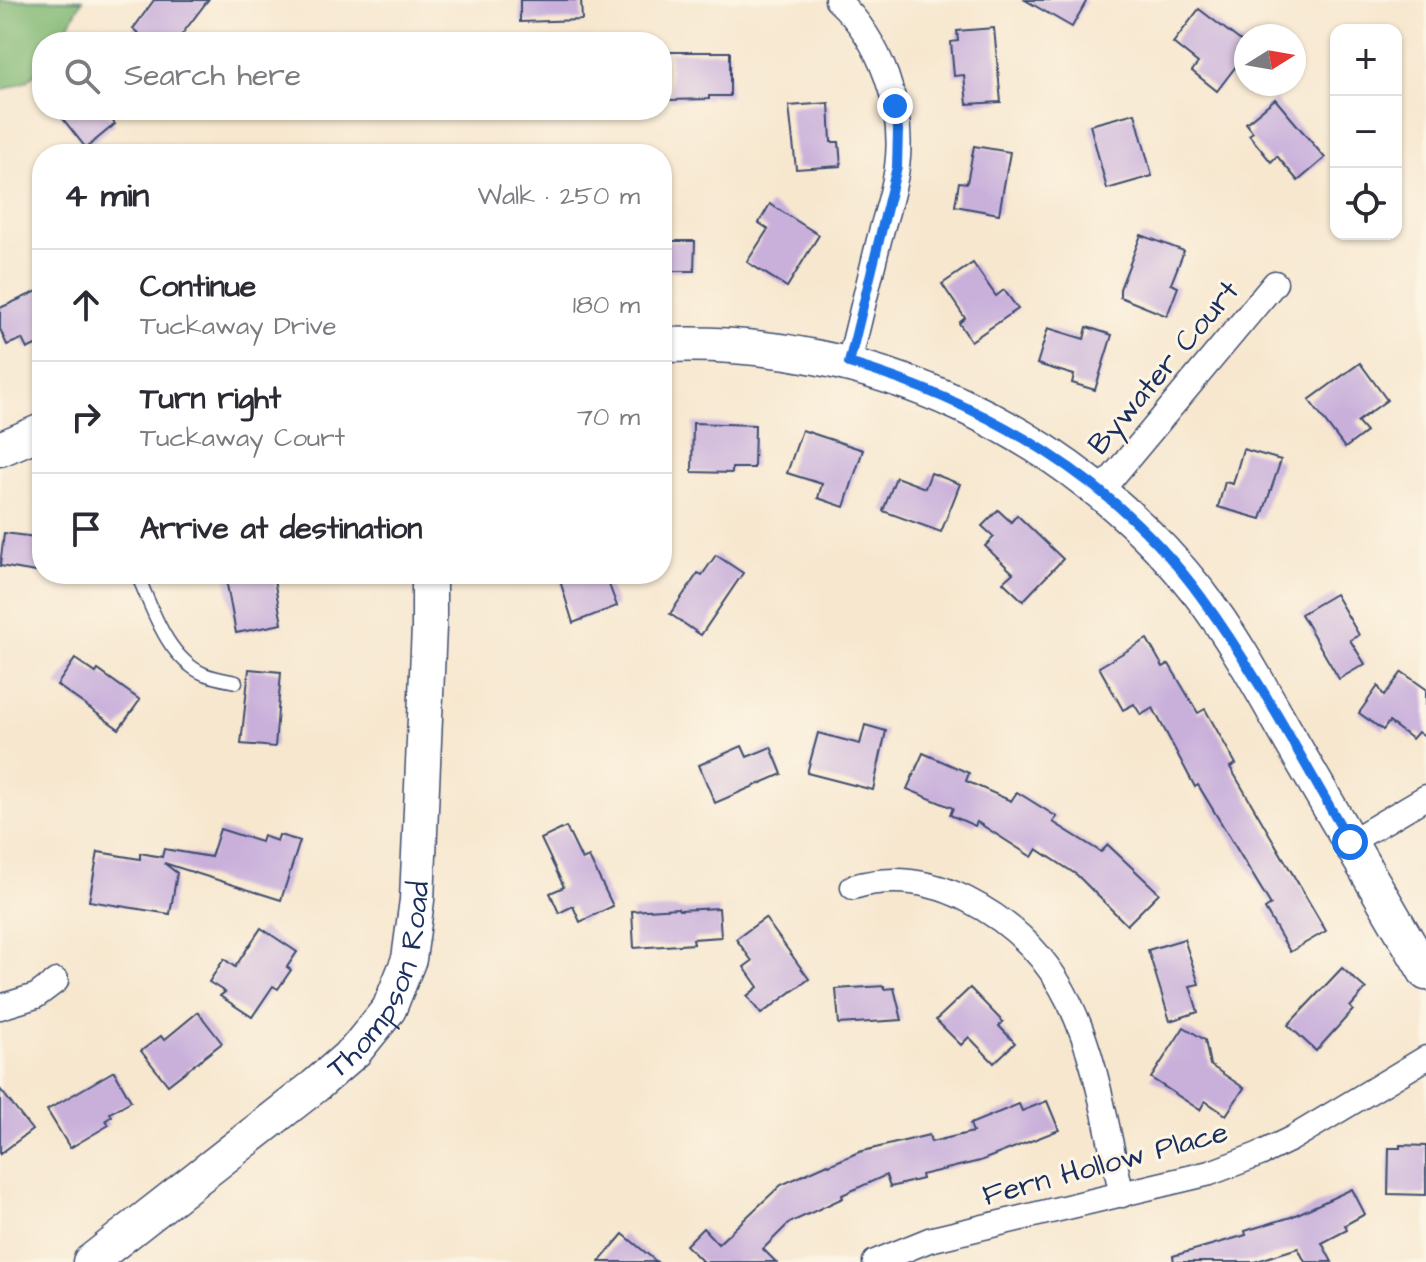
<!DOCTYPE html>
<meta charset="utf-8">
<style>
body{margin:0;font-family:"Architects Daughter",sans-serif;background:#f2f2f3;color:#2b2b33}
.controls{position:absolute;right:24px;top:24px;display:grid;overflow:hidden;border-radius:16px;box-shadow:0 2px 6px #0004}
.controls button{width:72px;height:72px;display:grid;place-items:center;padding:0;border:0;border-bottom:2px solid #e1e1e2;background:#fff;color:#2b2b33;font:40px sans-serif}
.compass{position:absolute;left:1234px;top:24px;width:72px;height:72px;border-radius:50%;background:#fff;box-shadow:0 2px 6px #0004;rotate:79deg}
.stop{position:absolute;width:24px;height:24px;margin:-18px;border:6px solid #1a73e8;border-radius:50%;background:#fff}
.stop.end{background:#1a73e8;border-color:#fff;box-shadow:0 2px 8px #0008}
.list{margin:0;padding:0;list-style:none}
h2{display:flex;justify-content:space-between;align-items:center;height:104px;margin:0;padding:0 32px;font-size:34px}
h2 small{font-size:26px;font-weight:400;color:#7c7c81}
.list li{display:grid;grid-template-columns:52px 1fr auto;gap:24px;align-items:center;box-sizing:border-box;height:112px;padding:0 32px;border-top:2px solid #e1e1e2}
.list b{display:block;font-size:30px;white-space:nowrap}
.list p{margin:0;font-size:26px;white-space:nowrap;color:#7c7c81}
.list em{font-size:26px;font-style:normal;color:#7c7c81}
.icon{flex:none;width:44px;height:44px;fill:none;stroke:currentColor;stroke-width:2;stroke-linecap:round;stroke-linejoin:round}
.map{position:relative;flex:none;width:1426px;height:1262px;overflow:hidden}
.search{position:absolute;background:#fff;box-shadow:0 2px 6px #0004;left:32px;top:32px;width:640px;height:88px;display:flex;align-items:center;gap:20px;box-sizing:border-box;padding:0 28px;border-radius:32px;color:#7c7c81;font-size:30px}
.panel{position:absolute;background:#fff;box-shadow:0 2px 6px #0004;left:32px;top:144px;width:640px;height:440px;border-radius:32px}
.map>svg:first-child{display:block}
.forest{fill:#84ba76;stroke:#50746a;stroke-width:2}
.building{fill:#c9b0db}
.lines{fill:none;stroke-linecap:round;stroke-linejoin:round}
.lane-casing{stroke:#3c4b6f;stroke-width:15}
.street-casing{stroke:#3c4b6f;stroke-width:27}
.secondary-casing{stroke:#3c4b6f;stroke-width:37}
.lane{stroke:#fff;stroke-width:12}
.street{stroke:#fff;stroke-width:24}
.secondary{stroke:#fff;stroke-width:34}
.route{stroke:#1a73e8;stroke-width:10}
.labels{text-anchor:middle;stroke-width:6;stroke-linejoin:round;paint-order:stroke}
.street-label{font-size:30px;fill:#1b2f5e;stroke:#fcf5e5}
</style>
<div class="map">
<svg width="1426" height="1262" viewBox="0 0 1426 1262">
<rect width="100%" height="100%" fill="#fcf5e5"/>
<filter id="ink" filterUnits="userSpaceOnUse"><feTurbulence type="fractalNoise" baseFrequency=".0125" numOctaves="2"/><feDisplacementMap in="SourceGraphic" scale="16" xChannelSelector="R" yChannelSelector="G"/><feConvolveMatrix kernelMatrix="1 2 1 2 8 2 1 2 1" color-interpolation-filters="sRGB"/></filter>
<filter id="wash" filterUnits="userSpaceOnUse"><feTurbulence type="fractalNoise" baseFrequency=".006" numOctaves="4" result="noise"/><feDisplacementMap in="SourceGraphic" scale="32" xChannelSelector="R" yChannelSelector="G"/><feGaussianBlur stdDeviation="1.8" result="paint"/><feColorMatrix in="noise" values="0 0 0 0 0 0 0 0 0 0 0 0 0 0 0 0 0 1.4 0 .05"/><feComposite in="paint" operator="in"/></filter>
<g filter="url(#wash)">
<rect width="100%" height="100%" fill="#f7e7cf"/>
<!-- forest -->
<polygon class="forest" points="0,0 82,0 60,42 42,42 42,66 27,81 0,91"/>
<g id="blocks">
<!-- building -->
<g class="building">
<polygon points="154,0 208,0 176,42 150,42 133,29"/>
<polygon points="520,0 581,0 582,20 520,22"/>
<polygon points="1025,0 1087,0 1072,27"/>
<polygon points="1199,9 1246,45 1246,53 1217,91 1192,71 1198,63 1173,43"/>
<polygon points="994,28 1001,102 967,104 964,75 954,76 951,42 958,41 957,31"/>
<polygon points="670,52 730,52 730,96 709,96 709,99 670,100"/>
<polygon points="1275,99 1325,158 1298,181 1277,156 1271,162 1249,135 1253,132 1246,123"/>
<polygon points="829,103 831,142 839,142 841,166 796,169 789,106"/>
<polygon points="56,110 104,110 115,124 86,148"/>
<polygon points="1135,113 1152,176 1107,189 1090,125"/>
<polygon points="974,146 1010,152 999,214 955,206 959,182 967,183"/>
<polygon points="770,204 819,235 787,287 747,262 768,229 759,223"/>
<polygon points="1141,235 1184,251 1171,284 1178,287 1167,316 1120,297 1120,289"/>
<polygon points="662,241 695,241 694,271 662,271"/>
<polygon points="973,263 996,296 1004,290 1018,309 971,341 959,323 965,318 942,284"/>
<polygon points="42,289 42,342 27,349 22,339 7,345 0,329 0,308"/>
<polygon points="1087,327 1112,335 1095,390 1072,383 1074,375 1037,364 1048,328 1084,339"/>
<polygon points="1360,363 1387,400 1357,422 1366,432 1345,448 1309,400"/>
<polygon points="693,423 755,425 754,468 732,468 732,473 692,472"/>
<polygon points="802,430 863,450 844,507 818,498 822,484 787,473"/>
<polygon points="1243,449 1281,460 1261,519 1218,507 1225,482 1233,484"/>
<polygon points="931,473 960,484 941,532 883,511 896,477 925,488"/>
<polygon points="998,510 1011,522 1017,515 1063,559 1023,601 1003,582 1013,573 985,546 994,537 982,526"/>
<polygon points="4,533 42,538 42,573 0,566"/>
<polygon points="716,555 743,573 701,635 670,614 698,573 702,575"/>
<polygon points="225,574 273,574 282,624 236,633"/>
<polygon points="558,574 605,574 617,606 573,623"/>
<polygon points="1335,594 1359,635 1350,640 1365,664 1339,679 1301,614"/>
<polygon points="1147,639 1163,667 1169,664 1198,713 1205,709 1236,764 1230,767 1326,931 1290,952 1265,909 1271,905 1198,785 1195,787 1153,708 1141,715 1134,704 1123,710 1099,667"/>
<polygon points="75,659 96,673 98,670 140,700 119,729 57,685"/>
<polygon points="249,669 281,672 275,747 241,744"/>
<polygon points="1402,672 1426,689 1426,738 1418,732 1412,739 1389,722 1383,730 1359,713 1378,686 1384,696"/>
<polygon points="865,725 886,731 873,790 807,773 818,733 860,744"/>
<polygon points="742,746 747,757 771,747 782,774 715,803 699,765"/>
<polygon points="923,753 969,773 966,781 1011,801 1017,792 1057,817 1053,822 1101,852 1108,845 1159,893 1127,925 1077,875 1037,849 1032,857 977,822 975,826 950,815 953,808 907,789"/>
<polygon points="566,827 582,860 589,857 613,906 580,922 573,906 559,913 550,893 564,887 541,839"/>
<polygon points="220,829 261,842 263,836 277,841 279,835 300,841 281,900 164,863 177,873 170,914 89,901 98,852 140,859 140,853 162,857 164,849 211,857"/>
<polygon points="678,908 679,910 719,908 721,937 693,939 694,944 634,948 632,911"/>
<polygon points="765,918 809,979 761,1014 747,996 758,987 744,967 752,961 736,939"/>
<polygon points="261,928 297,952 287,967 291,970 278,989 273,986 252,1017 220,996 225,992 209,982 224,959 235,967"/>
<polygon points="1184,939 1199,984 1190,986 1198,1012 1170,1021 1148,950"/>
<polygon points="1342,968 1366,989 1350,1007 1353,1010 1316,1051 1288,1025"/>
<polygon points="884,986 884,989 894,988 902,1020 839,1024 836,989"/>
<polygon points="970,988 1003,1022 999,1026 1015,1043 994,1063 969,1037 961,1045 936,1020"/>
<polygon points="198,1012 222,1043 168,1085 141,1051 161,1036 164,1040"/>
<polygon points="1184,1027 1205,1040 1210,1065 1244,1088 1226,1115 1205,1101 1200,1110 1151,1078"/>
<polygon points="114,1071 131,1101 110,1113 112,1116 106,1120 109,1125 70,1148 47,1110"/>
<polygon points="0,1089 32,1130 0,1154"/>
<polygon points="1047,1101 1059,1130 980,1161 921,1175 922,1179 890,1187 886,1175 842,1195 843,1198 789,1223 763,1249 776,1262 700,1262 702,1261 686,1245 703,1228 718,1244 781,1185 828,1164 829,1165 859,1152 929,1135 931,1142 973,1132 970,1124 1019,1104 1022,1111"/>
<polygon points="1400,1145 1426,1146 1426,1195 1388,1194 1389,1148 1400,1148"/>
<polygon points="1352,1189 1365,1214 1345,1225 1347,1230 1322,1243 1332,1262 1305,1262 1298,1248 1254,1262 1174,1262 1173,1256 1246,1235 1245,1231 1291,1217"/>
<polygon points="623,1234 657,1262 599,1262"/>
</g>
</g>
</g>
<g filter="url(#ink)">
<use href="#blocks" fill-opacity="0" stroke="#3c4b6f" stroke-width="2"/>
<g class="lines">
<!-- lane casing -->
<g class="lane-casing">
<path id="lane" d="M137 574C152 608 167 658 204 674 214 678 226 680 236 682"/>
</g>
<!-- street casing -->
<g class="street-casing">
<g id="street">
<path d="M837 0C881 40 905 108 897 167 894 193 884 219 878 244 868 284 859 323 849 363"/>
<polyline points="1101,491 1275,283"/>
<polyline points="1350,842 1426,797"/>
<path d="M853 887C891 876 930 881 966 899 1088 960 1094 1076 1122 1195"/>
<polyline points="0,1007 36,996 56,981"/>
<polyline points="875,1262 929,1240 1210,1173 1260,1154 1291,1139 1426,1058"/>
</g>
</g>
<!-- secondary casing -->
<g class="secondary-casing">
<g id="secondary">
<path d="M662 345C870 336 1071 430 1200 594 1237 642 1265 696 1295 748 1339 823 1382 898 1426 973"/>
<polyline points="0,449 42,431"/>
<path id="s1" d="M90 1262 315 1086 355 1051 389 1009 409 959 417 900 429 627V574"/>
</g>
</g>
<!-- lane -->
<use href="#lane" class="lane"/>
<!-- street -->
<use href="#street" class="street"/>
<!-- secondary -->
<use href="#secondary" class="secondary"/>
</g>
</g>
<g class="lines" filter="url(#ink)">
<!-- route -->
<path class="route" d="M895 106 898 130 897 167 849 363C987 404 1116 479 1202 598 1258 675 1302 760 1350 842"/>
</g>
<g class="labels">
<!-- street labels -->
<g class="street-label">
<text transform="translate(1163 367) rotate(-50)" y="10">Bywater Court</text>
<text dy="10" stroke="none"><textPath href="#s1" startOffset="416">Thompson Road</textPath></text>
<text transform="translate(1105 1163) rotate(-15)" y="10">Fern Hollow Place</text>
</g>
</g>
</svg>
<div class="controls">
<button>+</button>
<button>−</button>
<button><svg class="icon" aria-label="locate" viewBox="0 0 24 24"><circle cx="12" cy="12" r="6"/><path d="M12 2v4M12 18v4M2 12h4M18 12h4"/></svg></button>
</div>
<svg class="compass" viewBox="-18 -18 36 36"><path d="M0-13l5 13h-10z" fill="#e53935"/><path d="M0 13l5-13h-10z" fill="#7c7c81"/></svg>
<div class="stop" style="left:1350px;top:842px"></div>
<div class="stop end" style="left:895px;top:106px"></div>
<div class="search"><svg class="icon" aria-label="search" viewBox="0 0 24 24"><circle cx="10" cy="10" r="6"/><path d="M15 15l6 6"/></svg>Search here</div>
<section class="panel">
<h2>4 min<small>Walk · 250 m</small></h2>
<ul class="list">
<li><svg class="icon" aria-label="ahead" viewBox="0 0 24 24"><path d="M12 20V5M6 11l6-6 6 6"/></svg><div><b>Continue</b><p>Tuckaway Drive</p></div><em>180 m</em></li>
<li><svg class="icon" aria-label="right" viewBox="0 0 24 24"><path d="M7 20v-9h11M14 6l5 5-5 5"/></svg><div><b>Turn right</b><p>Tuckaway Court</p></div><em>70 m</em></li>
<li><svg class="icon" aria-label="arrive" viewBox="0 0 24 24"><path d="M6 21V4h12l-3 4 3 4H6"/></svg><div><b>Arrive at destination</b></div></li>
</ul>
</section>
</div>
